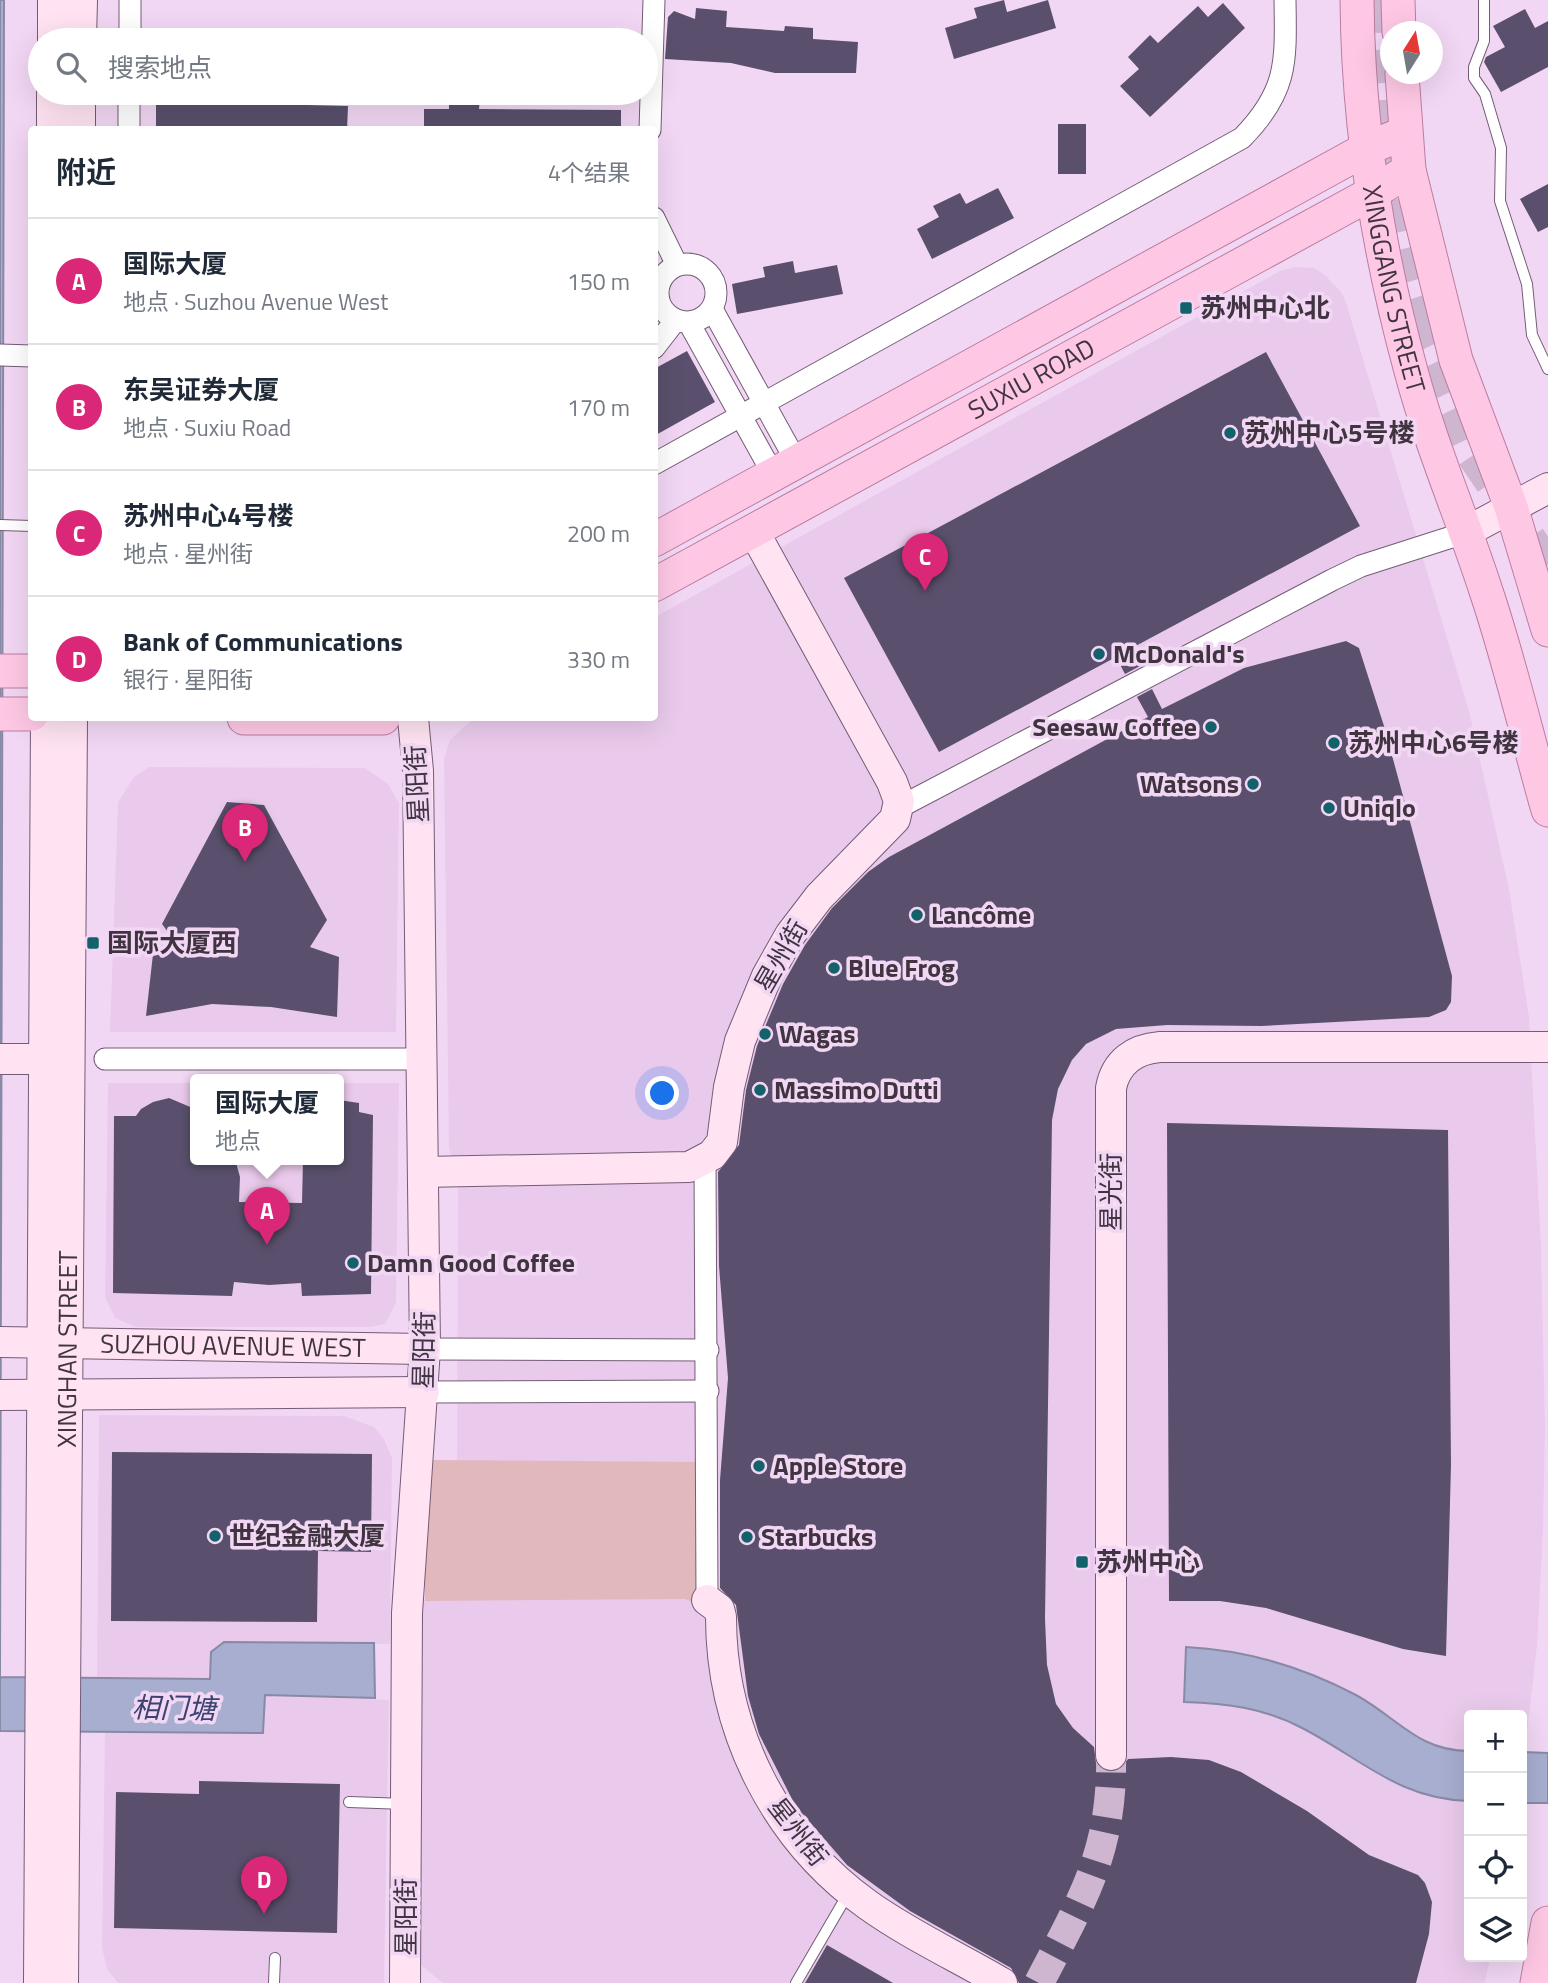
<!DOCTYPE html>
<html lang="zh">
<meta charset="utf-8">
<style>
body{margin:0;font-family:"Titillium Web","Noto Sans SC",sans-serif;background:#f2f2f3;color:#1f2937}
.controls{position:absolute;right:21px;bottom:21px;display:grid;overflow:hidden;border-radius:7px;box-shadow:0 7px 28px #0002}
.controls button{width:63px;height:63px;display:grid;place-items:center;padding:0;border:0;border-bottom:2px solid #e0e1e3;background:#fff;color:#1f2937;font:35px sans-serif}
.compass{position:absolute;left:1380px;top:21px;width:63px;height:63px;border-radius:50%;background:#fff;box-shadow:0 7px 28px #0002;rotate:11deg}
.you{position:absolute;left:663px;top:1094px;width:24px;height:24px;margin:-18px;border:5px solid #fff;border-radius:50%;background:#1a73e8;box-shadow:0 0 0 10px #1a73e833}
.badge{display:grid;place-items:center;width:46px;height:46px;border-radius:50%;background:#db2777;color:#fff;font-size:23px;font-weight:700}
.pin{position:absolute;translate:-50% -58px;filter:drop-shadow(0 2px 4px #0008)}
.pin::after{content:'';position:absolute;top:37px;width:24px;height:21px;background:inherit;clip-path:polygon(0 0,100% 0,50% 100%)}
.popup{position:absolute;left:190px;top:1074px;width:154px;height:91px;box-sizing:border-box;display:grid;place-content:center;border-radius:7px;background:#fff;filter:drop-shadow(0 2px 5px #0005);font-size:23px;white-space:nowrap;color:#747a83}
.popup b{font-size:26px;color:#1f2937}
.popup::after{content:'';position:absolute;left:50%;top:100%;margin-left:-14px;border:14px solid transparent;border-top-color:#fff}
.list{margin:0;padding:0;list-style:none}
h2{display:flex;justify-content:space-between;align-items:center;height:91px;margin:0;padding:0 28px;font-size:30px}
h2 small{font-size:23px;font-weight:400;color:#747a83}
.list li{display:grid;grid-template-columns:46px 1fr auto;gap:21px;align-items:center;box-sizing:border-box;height:126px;padding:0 28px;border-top:2px solid #e0e1e3}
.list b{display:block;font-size:26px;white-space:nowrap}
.list p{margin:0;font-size:23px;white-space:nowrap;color:#747a83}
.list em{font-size:23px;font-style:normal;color:#747a83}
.icon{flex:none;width:38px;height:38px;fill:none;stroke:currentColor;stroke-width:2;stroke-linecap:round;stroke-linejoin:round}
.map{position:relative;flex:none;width:1548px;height:1983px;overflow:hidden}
.search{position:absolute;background:#fff;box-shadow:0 7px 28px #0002;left:28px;top:28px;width:630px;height:77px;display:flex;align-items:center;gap:18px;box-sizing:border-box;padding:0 24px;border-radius:38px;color:#747a83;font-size:26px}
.panel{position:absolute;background:#fff;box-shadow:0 7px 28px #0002;left:28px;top:126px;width:630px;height:595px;border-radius:7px}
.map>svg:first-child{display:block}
.built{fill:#eacaec}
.green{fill:#e1b9bd}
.water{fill:#a8aed0;stroke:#8889a5;stroke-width:2}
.building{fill:#5a506d}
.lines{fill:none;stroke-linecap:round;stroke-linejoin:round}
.secondary-tunnel{stroke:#ceb6d0;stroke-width:30;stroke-dasharray:30 15;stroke-linecap:butt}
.primary-tunnel{stroke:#ceb6d0;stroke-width:33;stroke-dasharray:33 17;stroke-linecap:butt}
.lane-casing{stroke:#735c75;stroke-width:12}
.street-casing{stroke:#735c75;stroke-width:23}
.secondary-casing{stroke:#735c75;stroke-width:32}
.primary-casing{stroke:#bb7ca0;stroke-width:35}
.lane{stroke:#fff;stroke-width:10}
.street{stroke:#fff;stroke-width:21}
.secondary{stroke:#ffe3f2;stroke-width:30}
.primary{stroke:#fec8e5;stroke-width:33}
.poi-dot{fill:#13616b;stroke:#f2d7f4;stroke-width:2.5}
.labels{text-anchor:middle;stroke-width:7;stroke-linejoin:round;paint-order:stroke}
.street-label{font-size:26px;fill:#3f3440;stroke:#f2d7f4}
.poi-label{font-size:26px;font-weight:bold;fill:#3f3440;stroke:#f2d7f4;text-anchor:start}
.water-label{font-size:28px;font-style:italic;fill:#3c4270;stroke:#f2d7f4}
</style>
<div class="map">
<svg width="1548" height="1983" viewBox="0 0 1548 1983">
<rect width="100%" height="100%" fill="#f2d7f4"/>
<!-- built -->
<g class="built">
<polygon points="1295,267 1314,268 1325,275 1342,293 1347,306 1469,711 1509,889 1529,1017 1541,1246 1545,1427 1543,1531 1537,1646 1522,1777 1522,1715 1469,1715 1469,1957 1490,1957 1485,1983 443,1983 423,1967 412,1953 406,1601 425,1600 425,1460 457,1460 458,1177 449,1148 444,759 450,740 474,718 654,718 655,617 1280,271"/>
<polygon points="149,767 365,768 388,784 399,803 396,1032 110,1032 118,802 134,777"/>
<polygon points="108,1083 195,1083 195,1159 339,1159 339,1083 399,1083 396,1303 385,1324 370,1327 136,1327 115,1318 105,1297"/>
<polygon points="99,1415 344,1416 374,1427 384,1439 392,1458 390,1644 224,1642 211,1653 210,1679 97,1678"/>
<polygon points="265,1695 389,1700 384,1983 118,1983 107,1969 102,1948 105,1733 262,1733"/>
</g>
<!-- green -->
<polygon class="green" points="425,1460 703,1462 700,1605 685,1599 425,1601"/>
<!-- water -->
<g class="water">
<polygon points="0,0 4,0 0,1677 210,1679 211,1652 224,1642 374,1643 375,1698 265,1695 263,1733 0,1731"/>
<path d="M1186 1647C1245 1650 1303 1667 1356 1695 1398 1718 1418 1751 1469 1751V1801C1399 1799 1363 1760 1304 1729 1265 1708 1226 1703 1184 1702Z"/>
<polygon points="1522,1752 1548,1753 1548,1803 1522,1803"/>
</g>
<!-- building -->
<g class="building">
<polygon points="1004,0 1007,12 1048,0 1056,28 954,59 945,28 977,18 974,8"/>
<polygon points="1223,3 1245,28 1150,117 1120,86 1139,69 1128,57 1150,35 1158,43 1198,6 1208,17"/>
<polygon points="696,8 727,11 726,27 784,31 785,26 813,28 813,39 858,42 856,73 775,73 731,63 665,59 668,17 674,11 695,19"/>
<polygon points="1525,9 1535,28 1548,21 1548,67 1501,92 1484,62 1486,57 1505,47 1493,26"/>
<polygon points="192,93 219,93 219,101 282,102 282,93 307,93 307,105 348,106 347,130 156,130 156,105 192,105"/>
<polygon points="449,98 480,98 479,109 621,110 621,130 424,130 424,109 449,109"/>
<rect x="1058" y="124" width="28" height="50"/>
<polygon points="1548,184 1548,227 1538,232 1520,199"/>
<polygon points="998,188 1014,218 932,259 917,229 939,217 933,206 960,193 966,204"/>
<polygon points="793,261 795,273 837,265 843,294 737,314 732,284 765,277 763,267"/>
<polygon points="687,351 715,402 654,436 654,369"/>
<polygon points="1266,352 1360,526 1130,649 1140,666 1125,674 1116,657 939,752 844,578"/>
<polygon points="1346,641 1359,648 1384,726 1452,976 1451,1002 1446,1010 1429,1017 1261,1026 1167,1025 1116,1029 1086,1044 1072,1060 1058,1089 1052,1120 1045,1619 1047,1665 1056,1704 1073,1728 1094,1747 1096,1763 1102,1770 1119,1770 1128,1759 1171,1757 1209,1760 1241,1772 1307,1811 1369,1855 1418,1875 1425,1883 1432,1902 1429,1934 1416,1983 1019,1983 1011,1968 910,1911 847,1865 795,1805 759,1734 748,1696 736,1605 720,1588 720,1480 728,1378 719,1266 718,1172 739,1145 746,1090 757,1046 783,984 805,945 832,908 868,872 889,857 1148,717 1137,697 1152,689 1162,709 1244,668"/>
<polygon points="227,802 264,805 327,920 310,947 339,957 337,1017 271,1007 212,1004 146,1016 153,954 179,947 162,924"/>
<polygon points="169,1098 195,1109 195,1159 235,1159 240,1177 239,1202 302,1203 303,1159 339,1159 339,1100 359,1103 359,1112 373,1115 371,1294 302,1296 301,1283 269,1285 234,1282 232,1296 113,1293 114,1116 136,1116 141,1109 153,1102"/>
<polygon points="1167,1123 1448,1130 1451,1465 1446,1656 1403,1649 1266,1608 1220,1601 1169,1601"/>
<polygon points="112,1452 372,1454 371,1552 318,1551 317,1622 111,1621"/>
<polygon points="199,1781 340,1784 337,1933 114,1928 116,1792 199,1794"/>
<polygon points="827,1945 893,1983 805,1983"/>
</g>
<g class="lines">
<!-- secondary-tunnel -->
<path class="secondary-tunnel" d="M1039 1983C1082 1900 1113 1852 1111 1755"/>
<!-- primary-tunnel -->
<g class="primary-tunnel">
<path d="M1383 0C1378 109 1392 243 1438 342"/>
<polyline points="1408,320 1473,455 1548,566"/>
</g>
<!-- lane casing -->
<g class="lane-casing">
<g id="lane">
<polyline points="1484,0 1484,41 1474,67 1474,78 1485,94 1501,148 1500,201 1527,284 1532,335 1548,369"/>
<polyline points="0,525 32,526"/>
<polyline points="349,1802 406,1804"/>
<polyline points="274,1983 275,1958"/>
<polyline points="796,1983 849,1892"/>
</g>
</g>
<!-- street casing -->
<g class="street-casing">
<g id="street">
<polyline points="130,40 130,0"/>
<polyline points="129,130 129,93"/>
<polyline points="650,130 654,0"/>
<polyline points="654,218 677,265"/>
<circle cx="687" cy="293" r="29"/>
<polyline points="712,309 796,461"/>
<polyline points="689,323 773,474"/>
<polyline points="654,348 675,321"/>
<polyline points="0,355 32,356"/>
<path d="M654 464 1242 138C1288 91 1286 62 1285 0"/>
<polyline points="898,808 1332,580 1361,566 1464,533"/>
<polyline points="105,1059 421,1059"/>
<polyline points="705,1159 707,1600"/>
<polyline points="425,1349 708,1350"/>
<polyline points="424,1392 708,1391"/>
</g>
</g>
<!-- secondary casing -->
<g class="secondary-casing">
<g id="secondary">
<polyline points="53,40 53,0"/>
<polyline points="81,40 82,0"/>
<polyline points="52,130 52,93"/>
<polyline points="80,130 80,93"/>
<polyline points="1464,533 1548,488"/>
<polyline points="0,1059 43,1059"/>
<polyline points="423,1172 689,1167 712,1155 722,1142 729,1087 740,1041 767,976 790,935 819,897 895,819 899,801 892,782 753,530"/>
<path id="s1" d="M0 1342 425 1349"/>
<polyline points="0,1395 424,1392"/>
<path d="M707 1600 719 1609 721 1617C721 1730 775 1839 868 1905 910 1935 958 1957 1002 1983"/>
<path d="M1111 1755V1088C1116 1062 1134 1049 1160 1047H1548"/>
<polyline points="39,1983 46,718"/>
<path id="s2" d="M63 1983 72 718"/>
<polyline points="405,1983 407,1613 425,1349 418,771 413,718"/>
</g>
</g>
<!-- primary casing -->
<g class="primary-casing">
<g id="primary">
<path id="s3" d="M1357 0C1358 124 1378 251 1411 371 1431 446 1462 517 1486 591 1510 662 1527 737 1548 810"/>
<polyline points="1398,0 1399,32"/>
<polyline points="1402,74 1409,170 1456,360 1511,507 1548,630"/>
<polyline points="654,540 1368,148 1405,133"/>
<path id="s4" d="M654 585 1374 192 1409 170"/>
<polyline points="0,671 32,671"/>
<polyline points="0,714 32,714"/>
<polyline points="244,718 383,718"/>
<polyline points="1537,1983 1548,1923"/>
</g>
</g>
<!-- lane -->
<use href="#lane" class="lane"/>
<!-- street -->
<use href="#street" class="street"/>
<!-- secondary -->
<use href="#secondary" class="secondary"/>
<!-- primary -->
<use href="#primary" class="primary"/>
</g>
<!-- markers -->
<g class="poi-dot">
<rect x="1179" y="301" width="14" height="14" rx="3.5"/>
<circle cx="1230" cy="433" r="7"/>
<circle cx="1099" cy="654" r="7"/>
<circle cx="1211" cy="727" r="7"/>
<circle cx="1334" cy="743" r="7"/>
<circle cx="1253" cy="784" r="7"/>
<circle cx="1329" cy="808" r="7"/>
<circle cx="917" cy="915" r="7"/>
<rect x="86" y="936" width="14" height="14" rx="3.5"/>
<circle cx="834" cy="968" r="7"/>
<circle cx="765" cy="1034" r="7"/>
<circle cx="760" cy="1090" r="7"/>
<circle cx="353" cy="1263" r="7"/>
<circle cx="759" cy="1466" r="7"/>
<circle cx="215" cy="1536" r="7"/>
<circle cx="747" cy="1537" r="7"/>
<rect x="1075" y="1555" width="14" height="14" rx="3.5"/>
</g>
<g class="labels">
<!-- street labels -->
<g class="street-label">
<text dy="9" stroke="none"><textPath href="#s3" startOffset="292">XINGGANG STREET</textPath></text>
<text dy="9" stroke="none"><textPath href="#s4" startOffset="430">SUXIU ROAD</textPath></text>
<text transform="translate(417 784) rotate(-93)" y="9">星阳街</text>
<text transform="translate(781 956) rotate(-60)" y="9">星州街</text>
<text transform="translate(1111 1192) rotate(-90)" y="9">星光街</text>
<text dy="9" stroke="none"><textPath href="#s1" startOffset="233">SUZHOU AVENUE WEST</textPath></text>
<text dy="9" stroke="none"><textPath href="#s2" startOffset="634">XINGHAN STREET</textPath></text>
<text transform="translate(424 1350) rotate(-89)" y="9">星阳街</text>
<text transform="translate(798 1832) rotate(52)" y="9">星州街</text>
<text transform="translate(406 1917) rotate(-90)" y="9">星阳街</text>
</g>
<!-- poi labels -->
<g class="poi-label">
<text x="1200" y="317">苏州中心北</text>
<text x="1244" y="442">苏州中心5号楼</text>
<text x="1113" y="663">McDonald's</text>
<text x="1197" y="736" text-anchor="end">Seesaw Coffee</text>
<text x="1348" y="752">苏州中心6号楼</text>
<text x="1239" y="793" text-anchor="end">Watsons</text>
<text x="1343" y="817">Uniqlo</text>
<text x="931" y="924">Lancôme</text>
<text x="107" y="952">国际大厦西</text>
<text x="848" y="977">Blue Frog</text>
<text x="779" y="1043">Wagas</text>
<text x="774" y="1099">Massimo Dutti</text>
<text x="367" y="1272">Damn Good Coffee</text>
<text x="773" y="1475">Apple Store</text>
<text x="229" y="1545">世纪金融大厦</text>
<text x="761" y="1546">Starbucks</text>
<text x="1096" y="1571">苏州中心</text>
</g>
<!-- water labels -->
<g class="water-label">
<text transform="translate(174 1708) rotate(1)" y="10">相门塘</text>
</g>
</g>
</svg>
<div class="controls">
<button>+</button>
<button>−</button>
<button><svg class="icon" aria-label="locate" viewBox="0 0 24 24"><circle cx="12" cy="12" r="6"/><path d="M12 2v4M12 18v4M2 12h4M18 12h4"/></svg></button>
<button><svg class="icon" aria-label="layers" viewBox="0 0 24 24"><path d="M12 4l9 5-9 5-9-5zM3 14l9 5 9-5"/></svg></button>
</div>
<svg class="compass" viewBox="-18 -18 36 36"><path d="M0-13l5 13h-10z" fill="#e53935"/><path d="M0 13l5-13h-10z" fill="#747a83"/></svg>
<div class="you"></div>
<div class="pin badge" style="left:267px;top:1245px">A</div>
<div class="popup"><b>国际大厦</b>地点</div>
<div class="pin badge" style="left:245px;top:862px">B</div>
<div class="pin badge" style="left:925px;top:591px">C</div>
<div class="pin badge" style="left:264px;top:1914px">D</div>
<div class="search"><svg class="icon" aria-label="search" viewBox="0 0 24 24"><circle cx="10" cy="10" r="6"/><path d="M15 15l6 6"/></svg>搜索地点</div>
<section class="panel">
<h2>附近<small>4个结果</small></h2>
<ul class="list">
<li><span class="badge">A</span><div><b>国际大厦</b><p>地点 · Suzhou Avenue West</p></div><em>150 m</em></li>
<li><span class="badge">B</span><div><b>东吴证券大厦</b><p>地点 · Suxiu Road</p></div><em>170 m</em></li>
<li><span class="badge">C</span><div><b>苏州中心4号楼</b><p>地点 · 星州街</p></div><em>200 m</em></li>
<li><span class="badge">D</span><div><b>Bank of Communications</b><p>银行 · 星阳街</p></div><em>330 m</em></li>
</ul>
</section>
</div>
